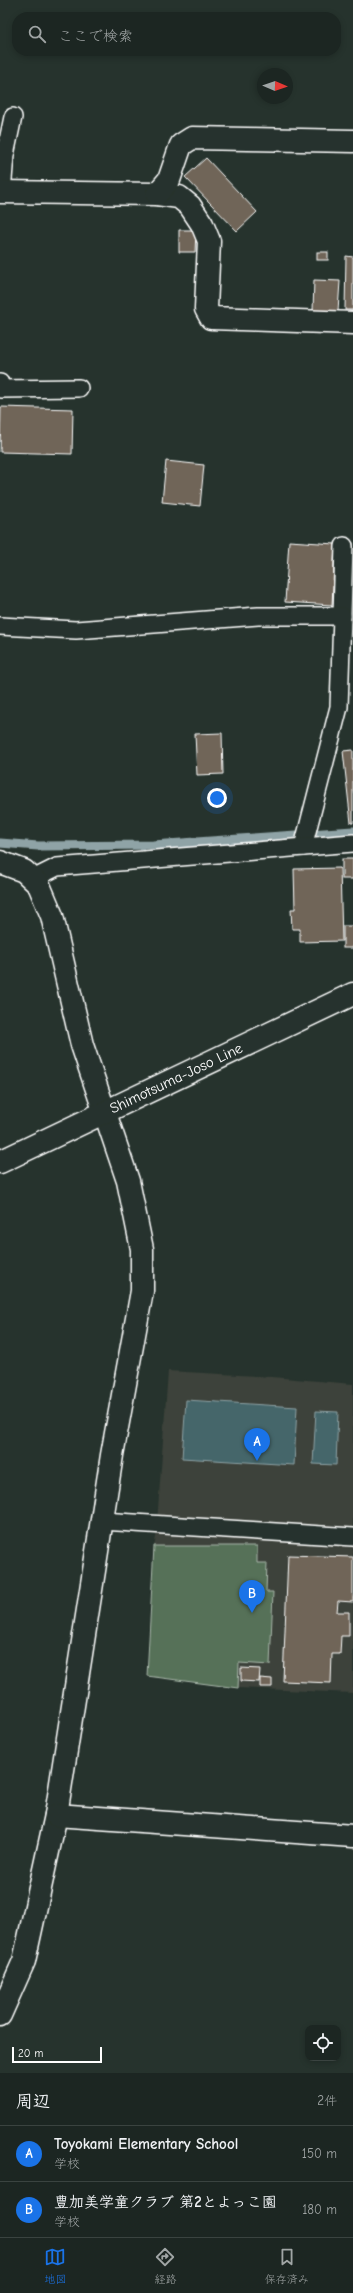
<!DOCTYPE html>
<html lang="ja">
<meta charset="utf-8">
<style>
body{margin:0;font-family:"Comic Neue","Klee One",sans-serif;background:#29322f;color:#f1f3f6}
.controls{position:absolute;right:12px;bottom:12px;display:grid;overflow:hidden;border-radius:8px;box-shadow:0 2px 6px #0003}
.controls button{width:36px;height:36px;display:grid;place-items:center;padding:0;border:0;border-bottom:1px solid #3a4340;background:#1c2622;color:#f1f3f6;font:20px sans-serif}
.compass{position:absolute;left:257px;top:68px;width:36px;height:36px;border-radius:50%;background:#1c2622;box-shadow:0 2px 6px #0003;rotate:92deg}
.scale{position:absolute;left:12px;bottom:10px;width:90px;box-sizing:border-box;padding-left:4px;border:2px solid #fff;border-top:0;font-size:11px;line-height:14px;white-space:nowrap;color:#fff;-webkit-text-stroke:3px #26332d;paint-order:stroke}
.you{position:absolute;left:217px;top:798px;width:14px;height:14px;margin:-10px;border:3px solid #fff;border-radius:50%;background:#1a73e8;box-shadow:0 0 0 6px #1a73e833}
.badge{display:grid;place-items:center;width:26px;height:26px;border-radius:50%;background:#1a73e8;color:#fff;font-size:13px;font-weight:700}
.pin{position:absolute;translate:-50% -33px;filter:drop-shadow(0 1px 2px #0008)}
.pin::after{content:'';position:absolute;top:21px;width:14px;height:12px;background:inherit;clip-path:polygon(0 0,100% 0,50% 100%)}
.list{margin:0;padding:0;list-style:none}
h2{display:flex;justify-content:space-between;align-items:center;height:52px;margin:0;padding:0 16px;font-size:17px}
h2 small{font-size:13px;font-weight:400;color:#a0a5a5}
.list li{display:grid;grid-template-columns:26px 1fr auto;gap:12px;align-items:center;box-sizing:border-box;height:56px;padding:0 16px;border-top:1px solid #3a4340}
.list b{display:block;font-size:15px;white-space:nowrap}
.list p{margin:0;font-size:13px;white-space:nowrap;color:#a0a5a5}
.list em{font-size:13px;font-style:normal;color:#a0a5a5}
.icon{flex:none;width:22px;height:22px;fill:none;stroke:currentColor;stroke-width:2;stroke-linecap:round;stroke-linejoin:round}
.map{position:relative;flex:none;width:353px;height:2073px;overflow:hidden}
.search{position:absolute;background:#1c2622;box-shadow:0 2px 6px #0003;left:12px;right:12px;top:12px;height:44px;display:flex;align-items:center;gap:10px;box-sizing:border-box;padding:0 14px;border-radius:16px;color:#a0a5a5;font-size:15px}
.sheet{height:164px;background:#1c2622}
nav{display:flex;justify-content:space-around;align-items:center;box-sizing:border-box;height:56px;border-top:1px solid #3a4340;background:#1c2622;font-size:11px;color:#a0a5a5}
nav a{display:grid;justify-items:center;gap:2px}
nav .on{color:#1a73e8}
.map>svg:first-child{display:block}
.built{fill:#3c423a}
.green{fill:#567158;stroke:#aab8ac}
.water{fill:#44666b;stroke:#8fa3a6}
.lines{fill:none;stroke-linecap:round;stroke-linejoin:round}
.stream{stroke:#8fa3a6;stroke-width:9}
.building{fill:#6f6558;stroke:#fff}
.service-casing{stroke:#fff;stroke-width:20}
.minor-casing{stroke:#fff;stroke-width:25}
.secondary-casing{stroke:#fff;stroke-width:25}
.service{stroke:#26332d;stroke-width:17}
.minor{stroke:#26332d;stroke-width:22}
.secondary{stroke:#26332d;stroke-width:22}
.labels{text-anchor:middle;stroke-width:3;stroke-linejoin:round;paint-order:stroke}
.street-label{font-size:15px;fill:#fff;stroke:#26332d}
</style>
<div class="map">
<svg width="353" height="2073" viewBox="0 0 353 2073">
<rect width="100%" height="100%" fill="#26332d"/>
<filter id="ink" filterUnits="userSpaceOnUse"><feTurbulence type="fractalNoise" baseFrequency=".025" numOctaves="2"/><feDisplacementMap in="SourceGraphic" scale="8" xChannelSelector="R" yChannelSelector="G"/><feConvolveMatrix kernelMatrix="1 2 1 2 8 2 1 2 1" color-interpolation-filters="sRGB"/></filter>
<g filter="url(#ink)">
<!-- built -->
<polygon class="built" points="168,1371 272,1377 353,1384 353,1693 238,1688 147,1676 154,1547 156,1537"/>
<!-- green -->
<polygon class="green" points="154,1546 257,1546 257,1563 267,1563 266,1592 273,1592 270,1665 239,1663 238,1688 147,1676"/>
<!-- water -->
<g class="water">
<polygon points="186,1400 297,1407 294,1465 182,1458"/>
<polygon points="316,1411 338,1412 336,1465 313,1464"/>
</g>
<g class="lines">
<!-- stream -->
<polyline class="stream" points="0,843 38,846 153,845 353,831"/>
</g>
<!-- building -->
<g class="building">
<polygon points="206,158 257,212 237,231 185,177"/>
<polygon points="179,230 196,230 195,252 179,252"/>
<rect x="317" y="252" width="11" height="8"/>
<polygon points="346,256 353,257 353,310 345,310"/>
<polygon points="314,280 340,281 338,311 313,311"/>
<polygon points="1,407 73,409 72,454 0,452"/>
<polygon points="166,461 204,465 200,506 162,502"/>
<polygon points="289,541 335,544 332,605 285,602"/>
<polygon points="222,733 223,774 197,775 195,734"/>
<polygon points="353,750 353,823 351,823 343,751"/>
<rect x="342" y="859" width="11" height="20"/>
<polygon points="340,868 342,941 300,942 300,929 292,929 291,909 295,909 294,869"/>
<rect x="343" y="926" width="10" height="22"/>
<polygon points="288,1555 353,1557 353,1602 338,1601 337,1612 349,1612 349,1636 341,1636 340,1654 332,1654 331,1683 283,1681"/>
<polygon points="241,1668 260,1669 259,1682 241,1681"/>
<polygon points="260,1678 272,1679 272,1687 260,1687"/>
</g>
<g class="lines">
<!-- service casing -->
<g class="service-casing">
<g id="service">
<polyline points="2,192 5,155 13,117"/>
<polyline points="0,383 1,389 79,388"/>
<polyline points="342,616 344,546"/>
<polyline points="0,626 76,630 258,616 342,616 339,707 303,847"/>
<polyline points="33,879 57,867 353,843"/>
<polyline points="102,1521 353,1537"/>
</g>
</g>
<!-- minor casing -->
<g class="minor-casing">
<g id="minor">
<polyline points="0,192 157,194 179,197 190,206 202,224 209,241 206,309 211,318 353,323"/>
<polyline points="157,194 169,180 181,145 192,138 353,141"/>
<polyline points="0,862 24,871 39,885 52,916 82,1045 128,1181 142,1249 142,1291 112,1455 56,1815 24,1961 0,2015"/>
<polyline points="56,1815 353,1836"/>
</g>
</g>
<!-- secondary casing -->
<g class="secondary-casing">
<g id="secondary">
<path id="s1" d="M0 1162 353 994"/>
</g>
</g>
<!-- service -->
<use href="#service" class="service"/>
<!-- minor -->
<use href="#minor" class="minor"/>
<!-- secondary -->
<use href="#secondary" class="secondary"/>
</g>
</g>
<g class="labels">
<!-- street labels -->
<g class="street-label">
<text dy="5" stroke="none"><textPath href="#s1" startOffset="195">Shimotsuma-Joso Line</textPath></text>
</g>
</g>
</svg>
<div class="controls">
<button><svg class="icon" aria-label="locate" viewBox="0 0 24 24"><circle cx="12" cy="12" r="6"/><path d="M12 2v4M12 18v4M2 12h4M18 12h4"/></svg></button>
</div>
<svg class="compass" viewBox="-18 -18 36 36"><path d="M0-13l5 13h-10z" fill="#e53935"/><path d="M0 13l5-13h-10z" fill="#a0a5a5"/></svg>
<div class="scale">20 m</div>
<div class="you"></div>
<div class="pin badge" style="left:257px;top:1461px">A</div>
<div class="pin badge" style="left:252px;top:1613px">B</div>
<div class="search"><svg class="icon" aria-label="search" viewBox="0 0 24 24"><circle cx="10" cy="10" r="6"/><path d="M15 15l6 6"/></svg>ここで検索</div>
</div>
<section class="sheet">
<h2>周辺<small>2件</small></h2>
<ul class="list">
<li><span class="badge">A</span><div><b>Toyokami Elementary School</b><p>学校</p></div><em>150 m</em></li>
<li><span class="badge">B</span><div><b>豊加美学童クラブ 第2とよっこ園</b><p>学校</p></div><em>180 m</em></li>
</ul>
</section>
<nav>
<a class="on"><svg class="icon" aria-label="map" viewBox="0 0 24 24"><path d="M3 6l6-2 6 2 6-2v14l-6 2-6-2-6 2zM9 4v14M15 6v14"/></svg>地図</a>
<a><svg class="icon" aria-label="directions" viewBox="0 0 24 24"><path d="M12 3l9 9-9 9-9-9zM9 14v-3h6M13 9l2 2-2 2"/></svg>経路</a>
<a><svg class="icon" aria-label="saved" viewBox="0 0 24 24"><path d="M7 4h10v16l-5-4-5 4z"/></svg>保存済み</a>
</nav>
